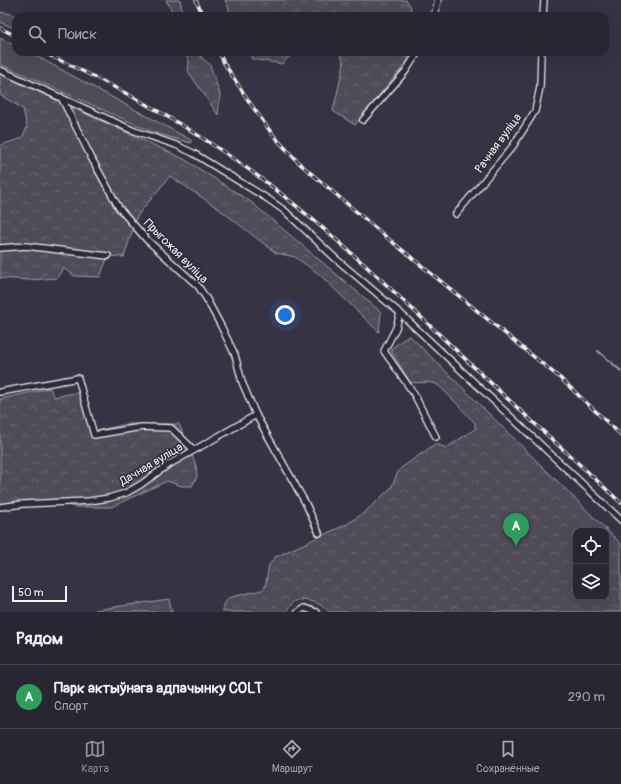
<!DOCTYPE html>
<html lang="ru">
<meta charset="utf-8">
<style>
body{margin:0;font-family:Pangolin,sans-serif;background:#35323f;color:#f1f3f6}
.controls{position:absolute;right:12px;bottom:12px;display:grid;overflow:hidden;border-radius:8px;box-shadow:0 4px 16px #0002}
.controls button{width:36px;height:36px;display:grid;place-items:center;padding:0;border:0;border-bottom:1px solid #45434e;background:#292633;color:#f1f3f6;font:20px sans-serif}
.scale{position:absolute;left:12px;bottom:10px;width:55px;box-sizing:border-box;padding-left:4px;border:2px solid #f4f1e8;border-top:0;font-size:11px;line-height:14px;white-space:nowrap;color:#f4f1e8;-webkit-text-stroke:3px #2f2a3d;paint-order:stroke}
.you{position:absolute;left:285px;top:315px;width:14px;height:14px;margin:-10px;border:3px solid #fff;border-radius:50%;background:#1a73e8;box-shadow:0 0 0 6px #1a73e833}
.badge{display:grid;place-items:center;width:26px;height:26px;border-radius:50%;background:#8c9099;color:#fff;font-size:13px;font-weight:700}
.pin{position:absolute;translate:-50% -33px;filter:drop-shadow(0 1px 2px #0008)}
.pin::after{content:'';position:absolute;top:21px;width:14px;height:12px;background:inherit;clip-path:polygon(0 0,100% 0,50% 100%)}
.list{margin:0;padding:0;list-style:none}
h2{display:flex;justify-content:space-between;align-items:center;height:52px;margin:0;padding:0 16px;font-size:17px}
h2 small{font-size:13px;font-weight:400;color:#a5a5ac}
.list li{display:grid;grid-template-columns:26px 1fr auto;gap:12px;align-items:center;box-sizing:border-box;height:64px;padding:0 16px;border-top:1px solid #45434e}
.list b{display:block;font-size:15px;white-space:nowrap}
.list p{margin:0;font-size:13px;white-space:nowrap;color:#a5a5ac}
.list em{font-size:13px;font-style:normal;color:#a5a5ac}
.icon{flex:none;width:22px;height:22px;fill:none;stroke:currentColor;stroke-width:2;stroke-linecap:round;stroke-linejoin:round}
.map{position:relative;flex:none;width:621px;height:612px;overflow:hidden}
.search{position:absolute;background:#292633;box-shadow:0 4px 16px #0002;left:12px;right:12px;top:12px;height:44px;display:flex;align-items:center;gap:10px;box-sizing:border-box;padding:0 14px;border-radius:12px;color:#a5a5ac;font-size:15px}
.sheet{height:116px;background:#292633}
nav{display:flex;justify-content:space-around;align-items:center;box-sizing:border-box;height:56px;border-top:1px solid #45434e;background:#292633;font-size:11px;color:#a5a5ac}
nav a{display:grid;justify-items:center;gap:2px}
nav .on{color:#8c9099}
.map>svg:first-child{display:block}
.green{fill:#504b59;stroke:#a29ea0}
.forest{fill:url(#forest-crowns);stroke:#a29ea0;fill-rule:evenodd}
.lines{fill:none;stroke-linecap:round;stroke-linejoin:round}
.stream{stroke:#a6a2a4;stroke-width:2}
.street-casing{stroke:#f4f1e8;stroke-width:8}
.street{stroke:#2f2a3d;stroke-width:5.5}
.rail-casing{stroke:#f4f1e8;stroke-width:3.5}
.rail{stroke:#2f2a3d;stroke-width:2;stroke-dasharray:6;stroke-linecap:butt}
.labels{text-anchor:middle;stroke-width:3;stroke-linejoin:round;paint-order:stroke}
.street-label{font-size:12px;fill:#f4f1e8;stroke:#2f2a3d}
</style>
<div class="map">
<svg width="621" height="612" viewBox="0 0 621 612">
<defs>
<pattern id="forest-crowns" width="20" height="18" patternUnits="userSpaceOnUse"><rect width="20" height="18" fill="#504b59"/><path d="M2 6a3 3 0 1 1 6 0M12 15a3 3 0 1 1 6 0" fill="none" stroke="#6a6571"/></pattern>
</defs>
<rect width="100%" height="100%" fill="#373244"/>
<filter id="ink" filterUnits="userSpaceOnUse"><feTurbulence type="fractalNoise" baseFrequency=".025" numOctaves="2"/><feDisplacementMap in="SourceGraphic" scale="8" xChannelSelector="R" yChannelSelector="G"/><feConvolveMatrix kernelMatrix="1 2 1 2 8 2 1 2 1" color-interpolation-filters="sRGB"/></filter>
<g filter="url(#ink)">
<!-- green -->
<g class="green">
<polygon points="0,12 12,14 16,17 16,29 0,22"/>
<polygon points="0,38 16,46 16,52 28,52 49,63 191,140 191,143 155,133 0,64"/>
</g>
<!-- forest -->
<g class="forest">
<polygon points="166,0 180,0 182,9 185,16 172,16 173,13"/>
<polygon points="225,0 406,0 411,7 410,16 232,16"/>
<polygon points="185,52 200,52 201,57 210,65 220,94 218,115 188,71 189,62"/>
<polygon points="249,52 294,52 282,64 252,59"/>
<polygon points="339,52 409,52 408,60 355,125 333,111 344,64 341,55"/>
<polygon points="0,74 184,159 251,202 381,312 379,332 319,274 295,257 276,253 219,209 170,176 137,216 124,257 108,256 100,277 75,276 63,268 57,278 29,280 0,278 0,147 1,145 22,138 27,127 23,109 0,95"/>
<path d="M408 336 411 337 621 544V612H329C323 603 304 597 294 602 291 604 288 609 286 612H223C223 605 225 601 231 597L262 590 265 587 269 565 275 557 347 524 364 513 391 488 398 472 401 468 435 444H437L446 448 475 429V423C467 415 443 388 436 384 428 381 419 384 410 382L391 351 392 348ZM576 531H606V597H576Z"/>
<polygon points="50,388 54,397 79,392 84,398 95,431 127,424 179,424 196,465 197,477 192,486 182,486 167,481 111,507 75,507 46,500 0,505 0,399"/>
<polygon points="169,599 172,612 94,612 95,610"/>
</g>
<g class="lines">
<!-- stream -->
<polyline class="stream" points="598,351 621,371"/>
<!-- street casing -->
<g class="street-casing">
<g id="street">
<polyline points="434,16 438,0"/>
<polyline points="543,16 544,0"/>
<polyline points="0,70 132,130 176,145 193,153 268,199 285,211 335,258 400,313 621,520"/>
<polyline points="61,97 92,159 119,208 147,240 198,286 206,298 221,326 235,355 242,382 256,415 306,504 319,533"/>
<polyline points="363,120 405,72 418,52"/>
<polyline points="456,214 513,146 535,111 540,87 541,52"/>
<polyline points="0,248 26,246 108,256"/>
<polyline points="400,313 396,328 384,351 414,394 436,437"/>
<polyline points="0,392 78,378 94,435 142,427 171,428 194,450"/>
<polyline points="0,507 23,504 89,501 109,498 126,493 140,485 168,465 256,415"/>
<polyline points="298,612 304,608 316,612"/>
</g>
</g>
<!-- street -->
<use href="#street" class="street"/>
<!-- rail casing -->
<g class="rail-casing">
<g id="rail">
<polyline points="196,0 203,16"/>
<polyline points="0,28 16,36"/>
<path d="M42 52C124 89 204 134 275 189 352 249 421 318 493 385 535 425 579 463 621 503"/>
<polyline points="219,52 224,63 250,103 273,135 299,163 385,236 560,378 621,435"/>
</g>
</g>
<!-- rail -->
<use href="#rail" class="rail"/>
</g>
</g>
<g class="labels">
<!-- street labels -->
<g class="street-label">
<text transform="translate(498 143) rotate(-54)" y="4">Рачная вуліца</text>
<text transform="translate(176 251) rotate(45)" y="4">Прыгожая вуліца</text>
<text transform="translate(151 464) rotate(-31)" y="4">Дачная вуліца</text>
</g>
</g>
</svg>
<div class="controls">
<button><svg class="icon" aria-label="locate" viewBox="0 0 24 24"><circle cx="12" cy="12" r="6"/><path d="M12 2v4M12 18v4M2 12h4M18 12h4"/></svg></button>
<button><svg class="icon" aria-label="layers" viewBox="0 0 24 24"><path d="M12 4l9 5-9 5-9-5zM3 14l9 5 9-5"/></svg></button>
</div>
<div class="scale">50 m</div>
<div class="you"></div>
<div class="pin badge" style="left:516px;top:546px;background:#2e9e5b">A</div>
<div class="search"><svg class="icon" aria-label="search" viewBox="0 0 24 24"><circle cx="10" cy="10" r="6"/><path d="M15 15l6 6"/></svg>Поиск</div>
</div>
<section class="sheet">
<h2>Рядом<small></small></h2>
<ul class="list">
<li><span class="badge" style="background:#2e9e5b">A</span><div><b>Парк актыўнага адпачынку COLT</b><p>Спорт</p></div><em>290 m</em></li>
</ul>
</section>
<nav>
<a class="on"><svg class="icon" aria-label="map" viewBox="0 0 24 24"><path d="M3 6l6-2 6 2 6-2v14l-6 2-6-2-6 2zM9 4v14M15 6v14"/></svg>Карта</a>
<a><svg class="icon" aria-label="directions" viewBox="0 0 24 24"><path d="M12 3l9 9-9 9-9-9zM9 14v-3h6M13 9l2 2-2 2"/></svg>Маршрут</a>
<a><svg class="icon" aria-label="saved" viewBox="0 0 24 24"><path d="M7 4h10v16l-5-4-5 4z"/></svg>Сохранённые</a>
</nav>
